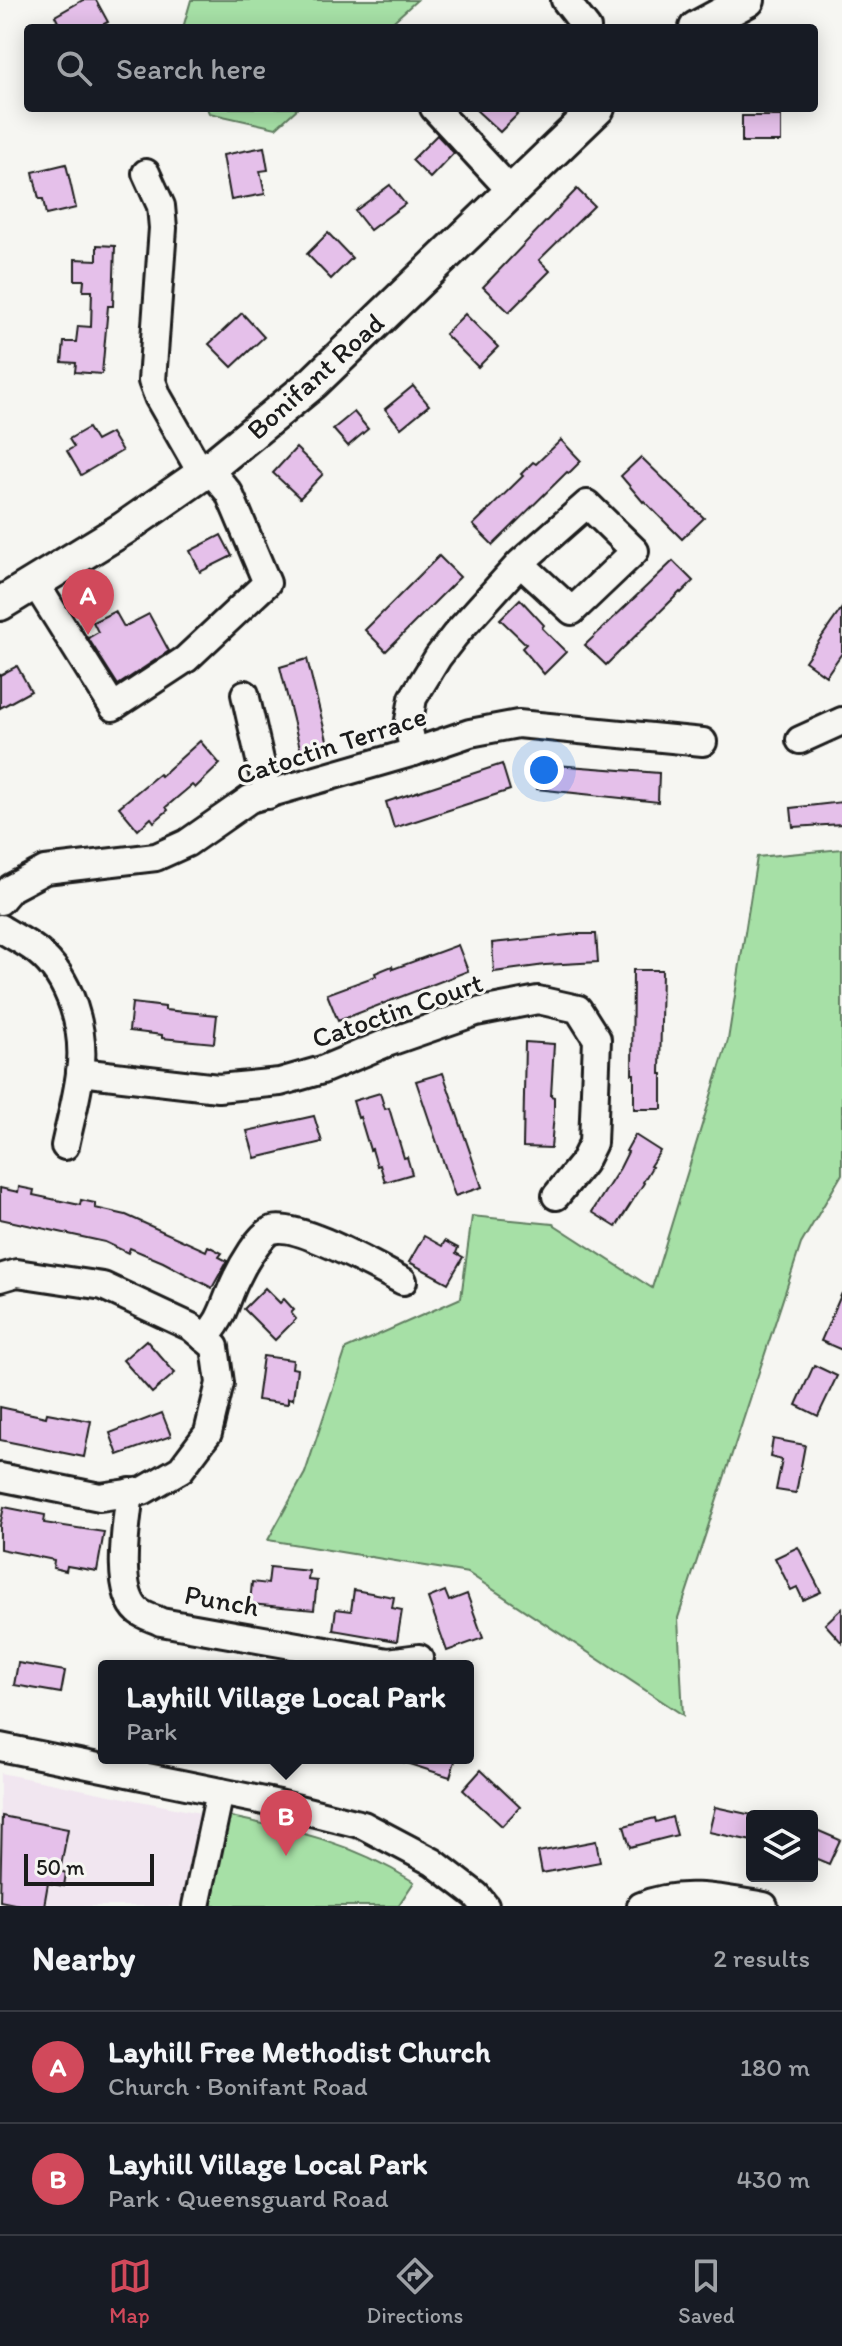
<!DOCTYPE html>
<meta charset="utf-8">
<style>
body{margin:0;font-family:Itim,sans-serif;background:#242831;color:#f1f3f6}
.controls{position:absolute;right:24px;bottom:24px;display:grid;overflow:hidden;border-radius:8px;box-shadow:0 4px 20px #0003}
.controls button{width:72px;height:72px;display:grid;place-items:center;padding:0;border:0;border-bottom:2px solid #363941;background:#171b24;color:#f1f3f6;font:40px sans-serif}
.scale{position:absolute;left:24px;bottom:20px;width:130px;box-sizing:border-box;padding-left:8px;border:4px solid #1c1c1c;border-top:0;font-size:22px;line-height:28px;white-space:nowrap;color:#1c1c1c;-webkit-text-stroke:6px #f6f6f2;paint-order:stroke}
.you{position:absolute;left:544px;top:770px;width:28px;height:28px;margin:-20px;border:6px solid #fff;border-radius:50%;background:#1a73e8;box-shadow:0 0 0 12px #1a73e833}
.badge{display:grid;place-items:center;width:52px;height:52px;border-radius:50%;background:#d1495b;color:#fff;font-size:26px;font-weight:700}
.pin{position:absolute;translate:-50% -66px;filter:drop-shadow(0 2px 4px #0008)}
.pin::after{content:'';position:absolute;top:42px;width:28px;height:24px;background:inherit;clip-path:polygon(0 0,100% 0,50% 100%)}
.popup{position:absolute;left:98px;top:1660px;width:376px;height:104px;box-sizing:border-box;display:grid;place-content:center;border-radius:8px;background:#171b24;filter:drop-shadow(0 2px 6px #0005);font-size:26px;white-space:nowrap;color:#9ea1a6}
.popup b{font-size:30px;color:#f1f3f6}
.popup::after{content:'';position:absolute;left:50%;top:100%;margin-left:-16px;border:16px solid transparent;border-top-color:#171b24}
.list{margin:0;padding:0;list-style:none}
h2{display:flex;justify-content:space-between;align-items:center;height:104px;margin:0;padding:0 32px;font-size:34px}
h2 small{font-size:26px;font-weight:400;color:#9ea1a6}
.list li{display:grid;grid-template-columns:52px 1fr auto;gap:24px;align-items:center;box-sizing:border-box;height:112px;padding:0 32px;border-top:2px solid #363941}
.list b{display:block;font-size:30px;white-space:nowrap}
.list p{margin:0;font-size:26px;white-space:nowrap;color:#9ea1a6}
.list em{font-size:26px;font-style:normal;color:#9ea1a6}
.icon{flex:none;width:44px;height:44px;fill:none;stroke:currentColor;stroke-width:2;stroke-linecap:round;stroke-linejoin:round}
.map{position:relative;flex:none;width:842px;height:1906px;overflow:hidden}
.search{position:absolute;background:#171b24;box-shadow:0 4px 20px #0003;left:24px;right:24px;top:24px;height:88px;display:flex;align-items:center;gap:20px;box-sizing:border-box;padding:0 28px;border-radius:8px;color:#9ea1a6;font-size:30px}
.sheet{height:328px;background:#171b24}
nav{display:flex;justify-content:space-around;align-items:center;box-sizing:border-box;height:112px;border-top:2px solid #363941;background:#171b24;font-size:22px;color:#9ea1a6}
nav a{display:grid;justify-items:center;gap:4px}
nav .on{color:#d1495b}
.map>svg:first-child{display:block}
.built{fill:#f1e6f0}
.green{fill:#a6e0a6;stroke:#617e61;stroke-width:2}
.building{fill:#e5c0ea;stroke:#1c1c1c;stroke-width:2}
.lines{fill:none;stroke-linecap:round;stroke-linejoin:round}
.minor-casing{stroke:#1c1c1c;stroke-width:32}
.major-casing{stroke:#1c1c1c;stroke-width:38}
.minor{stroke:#f6f6f2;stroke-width:26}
.major{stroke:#f6f6f2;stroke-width:32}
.labels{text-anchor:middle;stroke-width:6;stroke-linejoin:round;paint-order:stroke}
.street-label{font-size:28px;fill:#1c1c1c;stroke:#f6f6f2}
</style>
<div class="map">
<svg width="842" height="1906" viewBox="0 0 842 1906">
<rect width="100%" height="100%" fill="#f6f6f2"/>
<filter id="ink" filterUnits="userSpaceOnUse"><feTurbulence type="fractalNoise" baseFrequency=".0125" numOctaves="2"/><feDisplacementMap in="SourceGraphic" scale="16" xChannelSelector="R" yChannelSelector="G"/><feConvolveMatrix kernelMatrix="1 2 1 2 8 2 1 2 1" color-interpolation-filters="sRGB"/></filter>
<g filter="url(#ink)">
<!-- built -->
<polygon class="built" points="0,1773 205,1814 184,1906 0,1906"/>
<!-- green -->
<g class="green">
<polygon points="191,0 417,0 386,28 183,28"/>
<polygon points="207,108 298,108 276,128 209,113"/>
<polygon points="842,849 842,1174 801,1244 678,1618 683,1715 468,1573 268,1540 305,1473 346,1349 461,1298 472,1216 553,1224 652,1288 728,1040 757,857"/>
<path d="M212 1813C289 1829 346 1839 414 1882L398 1906H193Z"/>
</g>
<!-- building -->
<g class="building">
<polygon points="83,0 96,0 108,22 96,28 61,28 55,16"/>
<polygon points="474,108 524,108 500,132"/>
<rect x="742" y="116" width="39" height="26"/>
<polygon points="437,135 454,153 430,178 412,160"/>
<polygon points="264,147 268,170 260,171 265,194 231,200 223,155"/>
<polygon points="66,164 76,208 46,215 43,199 39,199 33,172"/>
<polygon points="390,185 405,204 370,230 355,211"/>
<polygon points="577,189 594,206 539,260 550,271 509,312 483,287"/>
<polygon points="328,233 352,258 331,279 307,254"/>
<polygon points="97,245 115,246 113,306 108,306 102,374 75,372 76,363 62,362 64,342 76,342 78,326 91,327 92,291 83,291 84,280 75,280 75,259 97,260"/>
<polygon points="242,313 264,337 232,367 209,344"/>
<polygon points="465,314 498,347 478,367 445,334"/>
<polygon points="413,386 429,405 401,428 385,409"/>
<polygon points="354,412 368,429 348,446 333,429"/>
<polygon points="88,428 96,441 111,433 122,451 81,475 67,451 74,447 69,439"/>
<polygon points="561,440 581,461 569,473 567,472 493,545 473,525 523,476 521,474 533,462 536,464"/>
<polygon points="296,448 323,474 300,498 273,473"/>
<polygon points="641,457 704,518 682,539 644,501 643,502 621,476"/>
<polygon points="221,535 232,556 200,572 190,551"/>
<polygon points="439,556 460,577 386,651 365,630"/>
<polygon points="673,561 693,581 681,593 680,592 606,665 585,645"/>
<polygon points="520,599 544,625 542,628 566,652 544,674 522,648 526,644 500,619"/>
<polygon points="842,608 842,653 826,676 805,661"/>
<polygon points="115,611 124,627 149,614 169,651 118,685 88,638 98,632 93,622"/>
<polygon points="307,659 328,744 301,752 280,667"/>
<polygon points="17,666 31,691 0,708 0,675"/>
<polygon points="200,741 220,764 195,788 192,785 166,807 168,810 154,822 151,818 138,830 119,807 159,774 161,776"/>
<polygon points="539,761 556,762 556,765 659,773 658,802 537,789"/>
<polygon points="502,764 510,790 394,828 386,802"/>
<polygon points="842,802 842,824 793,827 791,808"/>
<polygon points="578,934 596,934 598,962 545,965 494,972 492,943"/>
<polygon points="458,945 468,971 338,1021 327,994 376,976 375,973 392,966 393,969"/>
<polygon points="633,970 662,970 660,1074 662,1074 662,1109 634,1109 634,1074 632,1074"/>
<polygon points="132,1003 165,1007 165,1010 217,1015 214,1043 162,1038 162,1035 129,1031"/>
<polygon points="525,1042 554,1044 551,1096 554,1097 554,1114 551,1148 523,1147"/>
<polygon points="443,1073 482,1187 455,1196 416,1081"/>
<polygon points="380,1093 385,1109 389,1108 404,1158 407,1157 412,1174 385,1182 380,1165 377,1166 372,1149 370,1150 360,1117 358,1118 353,1101"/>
<polygon points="314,1116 322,1142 255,1158 247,1131"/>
<polygon points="635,1135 660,1151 650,1166 652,1167 643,1182 644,1183 616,1227 592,1212 620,1168 628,1152 626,1151"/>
<polygon points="19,1187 34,1190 33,1195 80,1205 81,1200 95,1203 95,1208 126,1215 206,1251 208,1246 222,1253 219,1257 227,1261 212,1288 163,1262 130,1248 128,1253 105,1242 0,1219 0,1188 18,1192"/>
<polygon points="424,1236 442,1246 445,1241 458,1248 456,1253 463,1257 448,1283 409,1262"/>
<polygon points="265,1288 280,1303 284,1299 294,1310 291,1313 296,1319 275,1340 244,1309"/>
<polygon points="842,1293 842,1350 821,1341"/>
<polygon points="146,1340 175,1373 152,1393 123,1360"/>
<polygon points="263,1356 293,1360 292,1368 297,1369 293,1399 288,1398 288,1404 257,1400"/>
<polygon points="814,1365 837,1376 818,1416 796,1405"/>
<polygon points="0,1407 46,1417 47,1413 91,1421 84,1457 0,1440"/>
<polygon points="162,1413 171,1436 118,1455 110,1433"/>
<polygon points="773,1439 805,1445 796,1493 776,1490 782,1460 770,1457"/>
<polygon points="4,1507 45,1515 44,1523 104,1532 97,1571 67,1566 66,1571 53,1568 54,1560 0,1549 0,1525"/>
<polygon points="798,1547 821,1592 803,1600 797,1587 791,1590 775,1558"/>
<polygon points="270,1567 309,1571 308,1580 317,1581 314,1610 250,1604 252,1582 268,1584"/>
<polygon points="354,1590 394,1597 392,1608 402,1610 397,1641 333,1630 336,1609 351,1611"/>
<polygon points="445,1591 449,1601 467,1594 483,1638 447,1651 428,1598"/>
<polygon points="842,1608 842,1643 825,1624"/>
<polygon points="18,1663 65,1671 61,1693 14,1685"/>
<polygon points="401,1758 456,1758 450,1777 400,1761"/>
<polygon points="481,1770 520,1807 502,1826 463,1790"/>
<polygon points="715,1807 752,1815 752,1841 709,1832"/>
<polygon points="2,1816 68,1829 60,1871 66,1873 64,1886 48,1883 44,1906 24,1906 0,1901"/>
<polygon points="672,1817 677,1835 630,1847 624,1826 655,1818 656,1822"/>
<polygon points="812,1828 840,1840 829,1864 812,1857"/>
<polygon points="596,1841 600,1862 542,1873 538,1852"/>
</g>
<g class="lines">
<!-- minor casing -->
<g class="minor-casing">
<g id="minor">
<polyline points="565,0 587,28"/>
<polyline points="434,108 511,191"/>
<polyline points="146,173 161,206 163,228 152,381 158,397 202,474"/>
<polyline points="35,583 113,707 186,659 267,583 229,493 209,469"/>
<polyline points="245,694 268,795"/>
<polyline points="800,740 842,721"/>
<polyline points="414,752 408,726 413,698 438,657 455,635 520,563 587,504 635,551 572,611 520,563"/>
<polyline points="0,901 11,888 45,870 156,857 187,843 250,799 414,752 470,733 518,724 703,742"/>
<path d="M0 928C12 936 26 942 37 951 71 978 86 1031 80 1073 77 1098 70 1122 65 1146"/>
<polyline points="80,1072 218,1088 280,1082 322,1070 384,1044 476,1012 538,1000 578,1009 597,1039 593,1143 583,1163 556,1196"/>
<polyline points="0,1278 17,1273 103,1286 191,1327 215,1347 220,1383 208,1433 181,1469 143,1491 100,1497 0,1477"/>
<path d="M204 1338C223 1321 225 1301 236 1279 242 1266 260 1234 272 1230 298 1222 377 1268 403 1281"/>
<path d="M130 1492C127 1521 114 1590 138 1611 144 1616 155 1619 161 1622L388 1662 419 1658"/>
<polyline points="0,1747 279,1804 363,1825 433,1862 476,1895 485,1906"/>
<polyline points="196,1906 220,1792"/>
<path d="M641 1906C679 1889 724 1899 764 1906"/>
</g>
</g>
<!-- major casing -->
<g class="major-casing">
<g id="major">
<polyline points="696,28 748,0"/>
<polyline points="0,604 123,529 202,474 313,383 598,108"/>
</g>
</g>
<!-- minor -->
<use href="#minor" class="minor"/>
<!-- major -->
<use href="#major" class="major"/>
</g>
</g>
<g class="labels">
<!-- street labels -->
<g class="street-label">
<text transform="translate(315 376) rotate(-42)" y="10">Bonifant Road</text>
<text transform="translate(331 745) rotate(-18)" y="10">Catoctin Terrace</text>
<text transform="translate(397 1010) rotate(-19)" y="10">Catoctin Court</text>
<text transform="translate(222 1600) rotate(10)" y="10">Punch</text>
</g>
</g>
</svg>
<div class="controls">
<button><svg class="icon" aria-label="layers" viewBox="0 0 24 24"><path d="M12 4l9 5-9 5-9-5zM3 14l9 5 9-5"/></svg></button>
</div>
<div class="scale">50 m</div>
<div class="you"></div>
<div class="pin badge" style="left:88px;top:635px">A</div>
<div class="pin badge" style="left:286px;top:1856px">B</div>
<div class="popup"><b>Layhill Village Local Park</b>Park</div>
<div class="search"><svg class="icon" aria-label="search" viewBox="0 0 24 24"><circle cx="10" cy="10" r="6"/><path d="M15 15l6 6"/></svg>Search here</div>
</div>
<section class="sheet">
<h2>Nearby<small>2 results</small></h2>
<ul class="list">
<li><span class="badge">A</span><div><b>Layhill Free Methodist Church</b><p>Church · Bonifant Road</p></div><em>180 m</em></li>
<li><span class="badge">B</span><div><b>Layhill Village Local Park</b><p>Park · Queensguard Road</p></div><em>430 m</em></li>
</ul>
</section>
<nav>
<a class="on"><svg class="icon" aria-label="map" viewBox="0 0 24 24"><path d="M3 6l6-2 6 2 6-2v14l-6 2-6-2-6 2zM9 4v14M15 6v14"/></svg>Map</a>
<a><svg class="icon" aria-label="directions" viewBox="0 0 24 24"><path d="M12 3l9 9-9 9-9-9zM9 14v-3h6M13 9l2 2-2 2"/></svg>Directions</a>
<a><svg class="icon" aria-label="saved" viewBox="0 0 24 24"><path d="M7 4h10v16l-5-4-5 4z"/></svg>Saved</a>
</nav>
